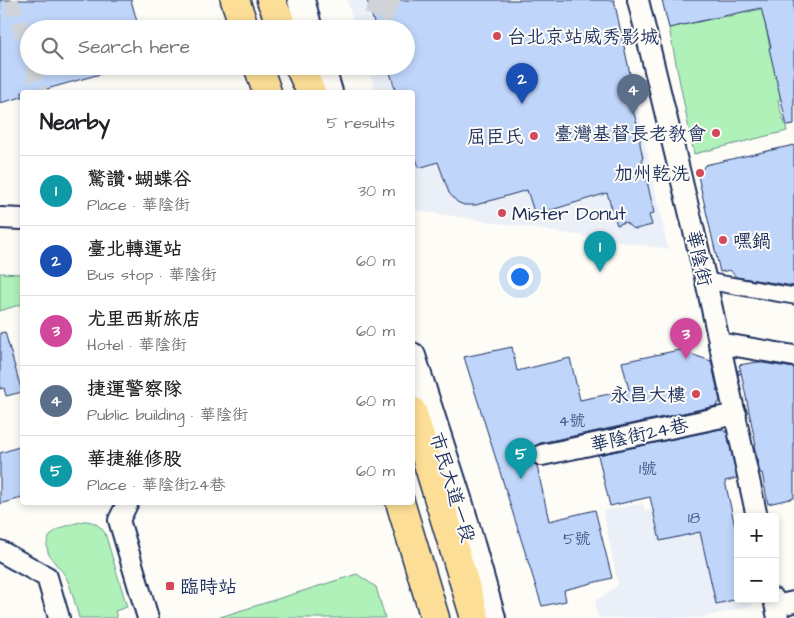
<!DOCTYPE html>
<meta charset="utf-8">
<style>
body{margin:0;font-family:"Architects Daughter","LXGW WenKai TC",sans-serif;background:#f2f2f2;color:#202124}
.controls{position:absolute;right:15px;bottom:15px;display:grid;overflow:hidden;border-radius:5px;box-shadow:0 2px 8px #0003}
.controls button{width:45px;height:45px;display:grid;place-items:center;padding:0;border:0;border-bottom:1px solid #e0e0e0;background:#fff;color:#202124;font:25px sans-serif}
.you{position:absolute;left:519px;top:276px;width:18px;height:18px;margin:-12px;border:4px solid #fff;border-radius:50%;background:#1a73e8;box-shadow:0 0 0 8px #1a73e833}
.badge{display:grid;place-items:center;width:32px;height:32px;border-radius:50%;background:#0f766e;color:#fff;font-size:16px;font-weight:700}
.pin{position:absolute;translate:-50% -41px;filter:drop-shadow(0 1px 2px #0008)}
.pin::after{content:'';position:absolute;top:26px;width:18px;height:15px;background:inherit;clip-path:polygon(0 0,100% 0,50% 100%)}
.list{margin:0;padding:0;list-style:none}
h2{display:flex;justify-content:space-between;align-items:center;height:65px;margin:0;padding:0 20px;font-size:21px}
h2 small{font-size:16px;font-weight:400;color:#757577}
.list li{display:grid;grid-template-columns:32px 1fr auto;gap:15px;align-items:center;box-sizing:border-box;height:70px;padding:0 20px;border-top:1px solid #e0e0e0}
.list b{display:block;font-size:19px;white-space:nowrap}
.list p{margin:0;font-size:16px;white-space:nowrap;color:#757577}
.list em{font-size:16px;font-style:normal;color:#757577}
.icon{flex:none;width:28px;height:28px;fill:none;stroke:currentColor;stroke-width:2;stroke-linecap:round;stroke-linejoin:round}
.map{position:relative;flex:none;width:794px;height:618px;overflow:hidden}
.search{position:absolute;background:#fff;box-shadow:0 2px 8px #0003;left:20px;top:20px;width:395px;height:55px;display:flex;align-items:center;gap:12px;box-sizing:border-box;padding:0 18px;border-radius:28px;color:#757577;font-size:19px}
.panel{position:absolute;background:#fff;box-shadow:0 2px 8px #0003;left:20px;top:90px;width:395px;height:415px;border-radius:5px}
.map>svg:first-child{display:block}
.built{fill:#ebf0f8}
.green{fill:#b0f1b9;stroke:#66908c}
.building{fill:#c0d5fa;stroke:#1b2f5e}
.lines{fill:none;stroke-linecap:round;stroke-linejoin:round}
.pedestrian-tunnel{stroke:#d0d3d8;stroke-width:15;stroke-dasharray:15 8;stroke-linecap:butt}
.trunk-tunnel{stroke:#d0d3d8;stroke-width:28;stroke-dasharray:28 14;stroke-linecap:butt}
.pedestrian-casing{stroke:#1b2f5e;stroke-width:19}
.minor-casing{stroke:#1b2f5e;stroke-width:24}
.tertiary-casing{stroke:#1b2f5e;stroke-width:30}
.trunk-casing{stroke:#1b2f5e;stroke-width:31}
.pedestrian{stroke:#fdfcf7;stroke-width:15}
.minor{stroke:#fdfcf7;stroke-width:20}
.tertiary{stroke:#fdfcf7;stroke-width:26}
.trunk{stroke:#fcde96;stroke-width:28}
.poi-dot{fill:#d1495b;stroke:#fdfcf7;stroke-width:2}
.labels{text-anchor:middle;stroke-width:4;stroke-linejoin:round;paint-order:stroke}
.number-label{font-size:16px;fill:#445885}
.poi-label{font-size:19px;fill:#1b2f5e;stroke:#fdfcf7;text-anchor:start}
.street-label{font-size:19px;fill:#1b2f5e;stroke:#fdfcf7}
</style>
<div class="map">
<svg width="794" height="618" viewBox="0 0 794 618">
<rect width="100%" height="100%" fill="#fdfcf7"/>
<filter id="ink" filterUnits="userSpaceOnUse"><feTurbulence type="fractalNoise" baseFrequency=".02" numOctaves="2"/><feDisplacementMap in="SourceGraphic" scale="10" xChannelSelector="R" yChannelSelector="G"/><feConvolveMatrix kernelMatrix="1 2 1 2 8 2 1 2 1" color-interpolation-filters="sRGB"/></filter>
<g filter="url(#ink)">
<!-- built -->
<g class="built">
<polygon points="347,0 615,0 668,249 413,210 412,92 376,92 368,66 406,66 406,29 356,29"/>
<polygon points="727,492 738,539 738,599 752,599 753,606 699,618 598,618 595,601 618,585 603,511 643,503 645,511"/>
</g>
<!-- green -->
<g class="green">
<polygon points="762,9 781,99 778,100 783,120 784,120 787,131 694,154 669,28 725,16 730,16"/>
<polygon points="0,273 22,274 22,304 0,311"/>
<path d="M84 521C94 521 99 525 105 533L127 607 115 611 117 618H79C76 607 71 586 66 577 61 568 51 561 48 552 41 530 69 525 84 521Z"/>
<polygon points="357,574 376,587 385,618 217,618"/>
</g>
<!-- building -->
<g class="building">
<polygon points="0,0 131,0 139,29 29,29 29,66 110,66 111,71 36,92 22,92 22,97 0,103"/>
<polygon points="367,0 614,0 633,88 627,90 640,134 640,144 643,158 642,158 654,213 649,215 652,225 636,229 632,228 625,222 617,225 607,193 535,215 527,190 476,205 464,205 457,202 449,193 438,162 419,168 412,146 412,92 396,92 388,66 406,66 406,29 376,29"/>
<polygon points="662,0 794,0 794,125 787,126 769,48 771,47 761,8 669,28"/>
<polygon points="794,145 794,286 736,277 730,270 720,272 698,176 705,165"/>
<polygon points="5,332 22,392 6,396 4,388 0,389 0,333"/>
<polygon points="512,347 517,371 570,358 580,400 629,390 622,362 679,350 711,361 720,401 716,406 540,443 534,447 531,451 530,457 533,463 537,466 549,521 595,510 612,578 564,590 566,601 542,606 464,357"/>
<polygon points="757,362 794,368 794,498 768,504 762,473 760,473 754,445 756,446 741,372 739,375 737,370 741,371 739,365"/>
<polygon points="721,429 727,432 737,478 725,481 738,540 738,599 716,604 700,532 660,541 650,497 610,506 598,455"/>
<polygon points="22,446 22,498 0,504 0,453"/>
</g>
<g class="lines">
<!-- pedestrian-tunnel -->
<g class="pedestrian-tunnel">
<polyline points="11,0 29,57"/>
<polyline points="32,66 40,92"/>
</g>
<!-- trunk-tunnel -->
<polyline class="trunk-tunnel" points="370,0 402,14"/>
<!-- pedestrian casing -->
<g class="pedestrian-casing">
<polyline id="pedestrian" points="706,281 794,296"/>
</g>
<!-- minor casing -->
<g class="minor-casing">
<g id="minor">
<polyline points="638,0 706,281 757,517"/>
<polyline points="0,218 22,219"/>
<polyline points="719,343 794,356"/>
<polyline points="542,455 736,414"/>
<polyline points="128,502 119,520 148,618"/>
<polyline points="0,551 47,577 59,618"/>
<polyline points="774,599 778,618"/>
<polyline points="776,606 794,602"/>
</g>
</g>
<!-- tertiary casing -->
<g class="tertiary-casing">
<g id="tertiary">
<polyline points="301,0 309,29"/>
<polyline points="321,66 329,92"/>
<polyline points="412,356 460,505 492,618"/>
</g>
</g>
<!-- trunk casing -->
<g class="trunk-casing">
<g id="trunk">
<polyline points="235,0 245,29"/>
<polyline points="271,0 283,29"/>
<polyline points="258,66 267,92"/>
<polyline points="299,66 311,92"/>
<polyline points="412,411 475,618"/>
<polyline points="400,502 435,618"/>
</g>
</g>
<!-- pedestrian -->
<use href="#pedestrian" class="pedestrian"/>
<!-- minor -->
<use href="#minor" class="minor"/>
<!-- tertiary -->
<use href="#tertiary" class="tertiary"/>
<!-- trunk -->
<use href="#trunk" class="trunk"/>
</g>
</g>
<!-- markers -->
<g class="poi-dot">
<circle cx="497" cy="36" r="5"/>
<circle cx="716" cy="133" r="5"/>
<circle cx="534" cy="136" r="5"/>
<circle cx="700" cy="173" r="5"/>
<circle cx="502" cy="213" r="5"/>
<circle cx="723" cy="240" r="5"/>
<circle cx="696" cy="394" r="5"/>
<rect x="165" y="581" width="10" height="10" rx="2.5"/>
</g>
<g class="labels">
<!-- number labels -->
<g class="number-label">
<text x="572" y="426">4號</text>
<text x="648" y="474">1號</text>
<text x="694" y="523">18</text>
<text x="577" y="544">5號</text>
</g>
<!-- poi labels -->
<g class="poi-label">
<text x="507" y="43">台北京站威秀影城</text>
<text x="706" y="140" text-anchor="end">臺灣基督長老教會</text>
<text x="524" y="143" text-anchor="end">屈臣氏</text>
<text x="690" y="180" text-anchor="end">加州乾洗</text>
<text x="512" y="220">Mister Donut</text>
<text x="733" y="247">嘿鍋</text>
<text x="686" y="401" text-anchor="end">永昌大樓</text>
<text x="180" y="593">臨時站</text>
</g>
<!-- street labels -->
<g class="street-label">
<text transform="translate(700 258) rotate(77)" y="7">華陰街</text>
<text transform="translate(639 434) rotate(-12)" y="7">華陰街24巷</text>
<text transform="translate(453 487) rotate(73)" y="7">市民大道一段</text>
</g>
</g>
</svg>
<div class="controls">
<button>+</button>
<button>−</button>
</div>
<div class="you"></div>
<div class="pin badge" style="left:600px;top:272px;background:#0f9aa8">1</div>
<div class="pin badge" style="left:522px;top:104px;background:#1a4fb4">2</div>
<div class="pin badge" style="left:686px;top:359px;background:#d1479c">3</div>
<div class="pin badge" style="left:633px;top:115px;background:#5c6f8a">4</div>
<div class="pin badge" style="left:521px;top:479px;background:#0f9aa8">5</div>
<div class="search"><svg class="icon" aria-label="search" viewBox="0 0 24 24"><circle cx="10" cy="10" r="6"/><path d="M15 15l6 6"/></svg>Search here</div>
<section class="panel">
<h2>Nearby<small>5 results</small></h2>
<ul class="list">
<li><span class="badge" style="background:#0f9aa8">1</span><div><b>驚讚･蝴蝶谷</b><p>Place · 華陰街</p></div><em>30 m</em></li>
<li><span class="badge" style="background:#1a4fb4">2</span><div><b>臺北轉運站</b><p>Bus stop · 華陰街</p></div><em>60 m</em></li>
<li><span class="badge" style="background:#d1479c">3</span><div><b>尤里西斯旅店</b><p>Hotel · 華陰街</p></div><em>60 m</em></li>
<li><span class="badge" style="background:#5c6f8a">4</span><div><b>捷運警察隊</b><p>Public building · 華陰街</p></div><em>60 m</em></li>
<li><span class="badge" style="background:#0f9aa8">5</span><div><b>華捷維修股</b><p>Place · 華陰街24巷</p></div><em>60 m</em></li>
</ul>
</section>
</div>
